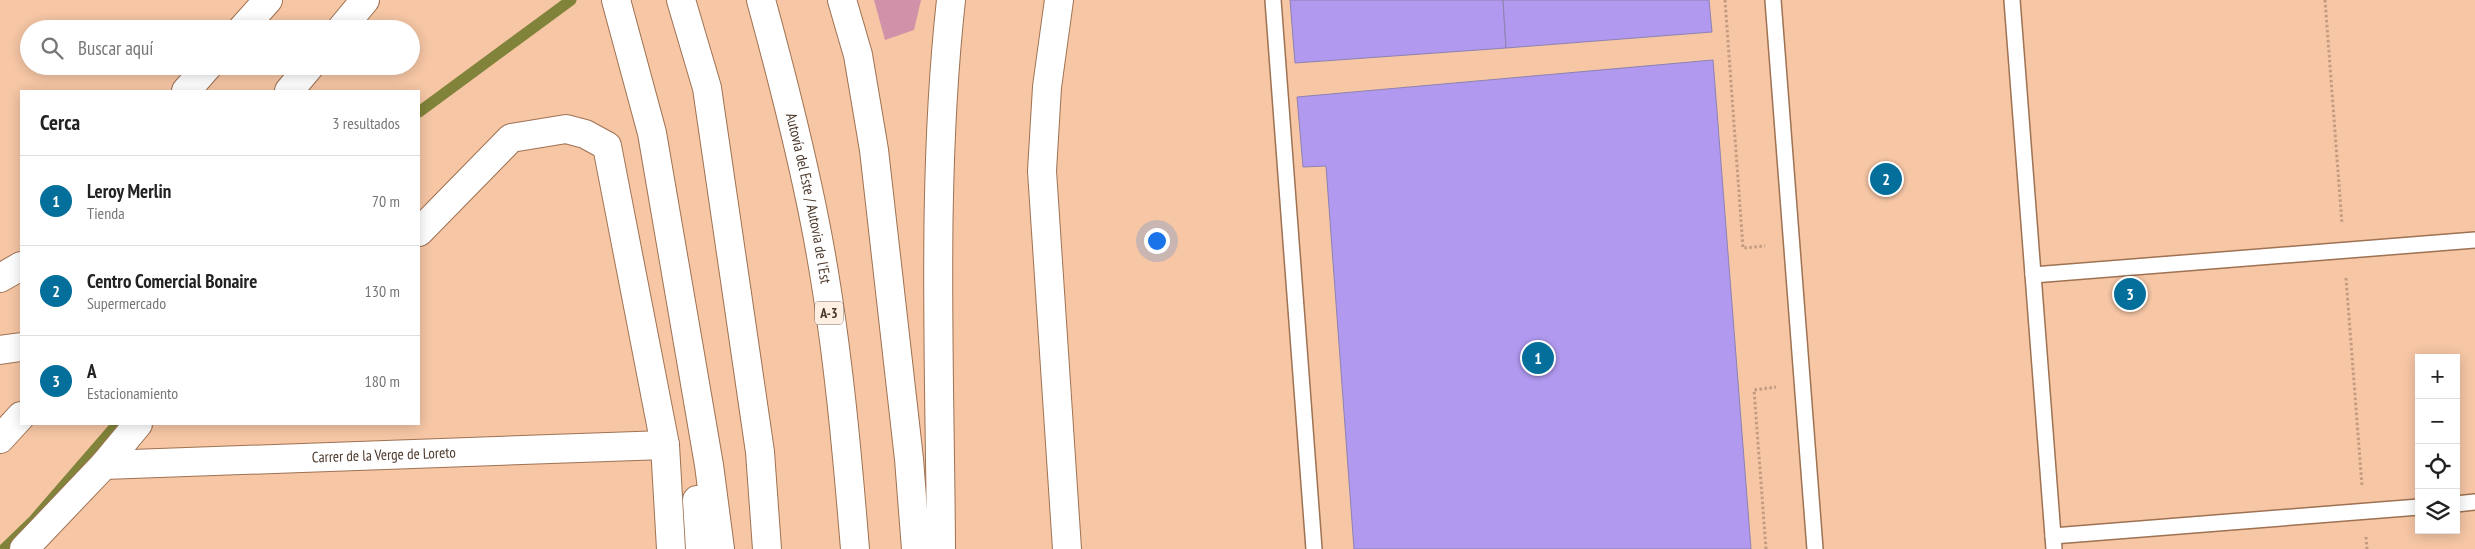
<!DOCTYPE html>
<html lang="es">
<meta charset="utf-8">
<style>
body{margin:0;font-family:"PT Sans Narrow",sans-serif;background:#f6f6f6;color:#222}
.controls{position:absolute;right:15px;bottom:15px;display:grid;overflow:hidden;border-radius:0px;box-shadow:0 2px 12px #0003}
.controls button{width:45px;height:45px;display:grid;place-items:center;padding:0;border:0;border-bottom:1px solid #e0e0e0;background:#fff;color:#222;font:25px sans-serif}
.you{position:absolute;left:1156px;top:240px;width:18px;height:18px;margin:-12px;border:4px solid #fff;border-radius:50%;background:#1a73e8;box-shadow:0 0 0 8px #1a73e833}
.badge{display:grid;place-items:center;width:32px;height:32px;border-radius:50%;background:#046f9b;color:#fff;font-size:16px;font-weight:700}
.pin{position:absolute;translate:-50% -50%;border:2px solid #fff;box-shadow:0 1px 5px #0006}
.list{margin:0;padding:0;list-style:none}
h2{display:flex;justify-content:space-between;align-items:center;height:65px;margin:0;padding:0 20px;font-size:21px}
h2 small{font-size:16px;font-weight:400;color:#767676}
.list li{display:grid;grid-template-columns:32px 1fr auto;gap:15px;align-items:center;box-sizing:border-box;height:90px;padding:0 20px;border-top:1px solid #e0e0e0}
.list b{display:block;font-size:19px;white-space:nowrap}
.list p{margin:0;font-size:16px;white-space:nowrap;color:#767676}
.list em{font-size:16px;font-style:normal;color:#767676}
.icon{flex:none;width:28px;height:28px;fill:none;stroke:currentColor;stroke-width:2;stroke-linecap:round;stroke-linejoin:round}
.map{position:relative;flex:none;width:2475px;height:549px;overflow:hidden}
.search{position:absolute;background:#fff;box-shadow:0 2px 12px #0003;left:20px;top:20px;width:400px;height:55px;display:flex;align-items:center;gap:12px;box-sizing:border-box;padding:0 18px;border-radius:28px;color:#767676;font-size:19px}
.panel{position:absolute;background:#fff;box-shadow:0 2px 12px #0003;left:20px;top:90px;width:400px;height:335px;border-radius:0px}
.map>svg:first-child{display:block}
.green{fill:#d192a9}
.lines{fill:none;stroke-linecap:round;stroke-linejoin:round}
.stream{stroke:#808339;stroke-width:11}
.building{fill:#b099ef;stroke:#8d82b1}
.service-casing{stroke:#9e7253;stroke-width:18}
.minor-casing{stroke:#9e7253;stroke-width:30}
.secondary-casing{stroke:#9e7253;stroke-width:30}
.motorway-casing{stroke:#9e7253;stroke-width:30}
.path{stroke:#c29b80;stroke-width:3;stroke-dasharray:2.5 2.5;stroke-linecap:butt}
.service{stroke:#fff;stroke-width:15}
.minor{stroke:#fff;stroke-width:28}
.secondary{stroke:#fff;stroke-width:28}
.motorway{stroke:#fff;stroke-width:28}
.labels{text-anchor:middle;stroke-width:5;stroke-linejoin:round;paint-order:stroke}
.shield{fill:#feefe5;stroke:#816e62;stroke-width:1}
.shield-label{font-size:14px;font-weight:bold;fill:#4b372a}
.street-label{font-size:15px;fill:#4b372a;stroke:#feefe5}
</style>
<div class="map">
<svg width="2475" height="549" viewBox="0 0 2475 549">
<rect width="100%" height="100%" fill="#f6c6a5"/>
<!-- green -->
<polygon class="green" points="874,0 921,0 914,30 885,40"/>
<g class="lines">
<!-- stream -->
<g class="stream">
<polyline points="419,112 571,0"/>
<polyline points="4,549 33,521 117,424"/>
</g>
</g>
<!-- building -->
<g class="building">
<polygon points="1290,0 1503,0 1506,48 1295,63"/>
<polygon points="1503,0 1709,0 1712,32 1506,48"/>
<polygon points="1713,60 1751,549 1354,549 1326,166 1303,167 1297,97"/>
</g>
<g class="lines">
<!-- service casing -->
<g class="service-casing">
<g id="service">
<polyline points="1273,0 1314,549"/>
<polyline points="1773,0 1815,549"/>
<polyline points="2012,0 2054,549"/>
<polyline points="2033,275 2475,240"/>
<polyline points="2456,504 2475,502"/>
<polyline points="2053,536 2419,507"/>
</g>
</g>
<!-- minor casing -->
<g class="minor-casing">
<g id="minor">
<polyline points="1059,0 1047,87 1042,171 1067,549"/>
<polyline points="242,29 268,0"/>
<polyline points="186,91 208,66"/>
<polyline points="419,232 511,138 566,129 585,134 607,146 665,445 671,549"/>
<polyline points="0,278 21,266"/>
<path id="s1" d="M104 465 665 445"/>
<polyline points="24,549 104,465 138,424"/>
<path d="M941 549C940 367 931 181 951 0"/>
</g>
</g>
<!-- secondary casing -->
<g class="secondary-casing">
<g id="secondary">
<polyline points="341,29 365,0"/>
<polyline points="289,91 310,66"/>
<polyline points="0,350 21,347"/>
<polyline points="0,439 21,416"/>
</g>
</g>
<!-- motorway casing -->
<g class="motorway-casing">
<g id="motorway">
<polyline points="616,0 652,133 709,465 720,549"/>
<polyline points="681,0 707,88 760,452 767,549"/>
<path id="s2" d="M761 0C784 84 806 169 821 255 838 352 847 451 855 549"/>
<polyline points="842,0 858,55 874,150 909,459 916,549"/>
<polyline points="697,500 700,549"/>
</g>
</g>
<!-- path -->
<g class="path">
<polyline points="1725,0 1743,248 1765,246"/>
<polyline points="2325,0 2342,224"/>
<polyline points="2346,278 2362,486"/>
<polyline points="2366,537 2367,549"/>
<polyline points="1766,549 1754,390 1776,387"/>
</g>
<!-- service -->
<use href="#service" class="service"/>
<!-- minor -->
<use href="#minor" class="minor"/>
<!-- secondary -->
<use href="#secondary" class="secondary"/>
<!-- motorway -->
<use href="#motorway" class="motorway"/>
</g>
<g class="labels">
<!-- shield labels -->
<rect class="shield" x="815" y="301.5" width="28" height="23" rx="4"/>
<g class="shield-label">
<text x="829" y="318">A-3</text>
</g>
<!-- street labels -->
<g class="street-label">
<text dy="5" stroke="none"><textPath href="#s2" startOffset="204">Autovía del Este / Autovia de l'Est</textPath></text>
<text dy="5" stroke="none"><textPath href="#s1" startOffset="280">Carrer de la Verge de Loreto</textPath></text>
</g>
</g>
</svg>
<div class="controls">
<button>+</button>
<button>−</button>
<button><svg class="icon" aria-label="locate" viewBox="0 0 24 24"><circle cx="12" cy="12" r="6"/><path d="M12 2v4M12 18v4M2 12h4M18 12h4"/></svg></button>
<button><svg class="icon" aria-label="layers" viewBox="0 0 24 24"><path d="M12 4l9 5-9 5-9-5zM3 14l9 5 9-5"/></svg></button>
</div>
<div class="you"></div>
<div class="pin badge" style="left:1538px;top:358px">1</div>
<div class="pin badge" style="left:1886px;top:179px">2</div>
<div class="pin badge" style="left:2130px;top:294px">3</div>
<div class="search"><svg class="icon" aria-label="search" viewBox="0 0 24 24"><circle cx="10" cy="10" r="6"/><path d="M15 15l6 6"/></svg>Buscar aquí</div>
<section class="panel">
<h2>Cerca<small>3 resultados</small></h2>
<ul class="list">
<li><span class="badge">1</span><div><b>Leroy Merlin</b><p>Tienda</p></div><em>70 m</em></li>
<li><span class="badge">2</span><div><b>Centro Comercial Bonaire</b><p>Supermercado</p></div><em>130 m</em></li>
<li><span class="badge">3</span><div><b>A</b><p>Estacionamiento</p></div><em>180 m</em></li>
</ul>
</section>
</div>
